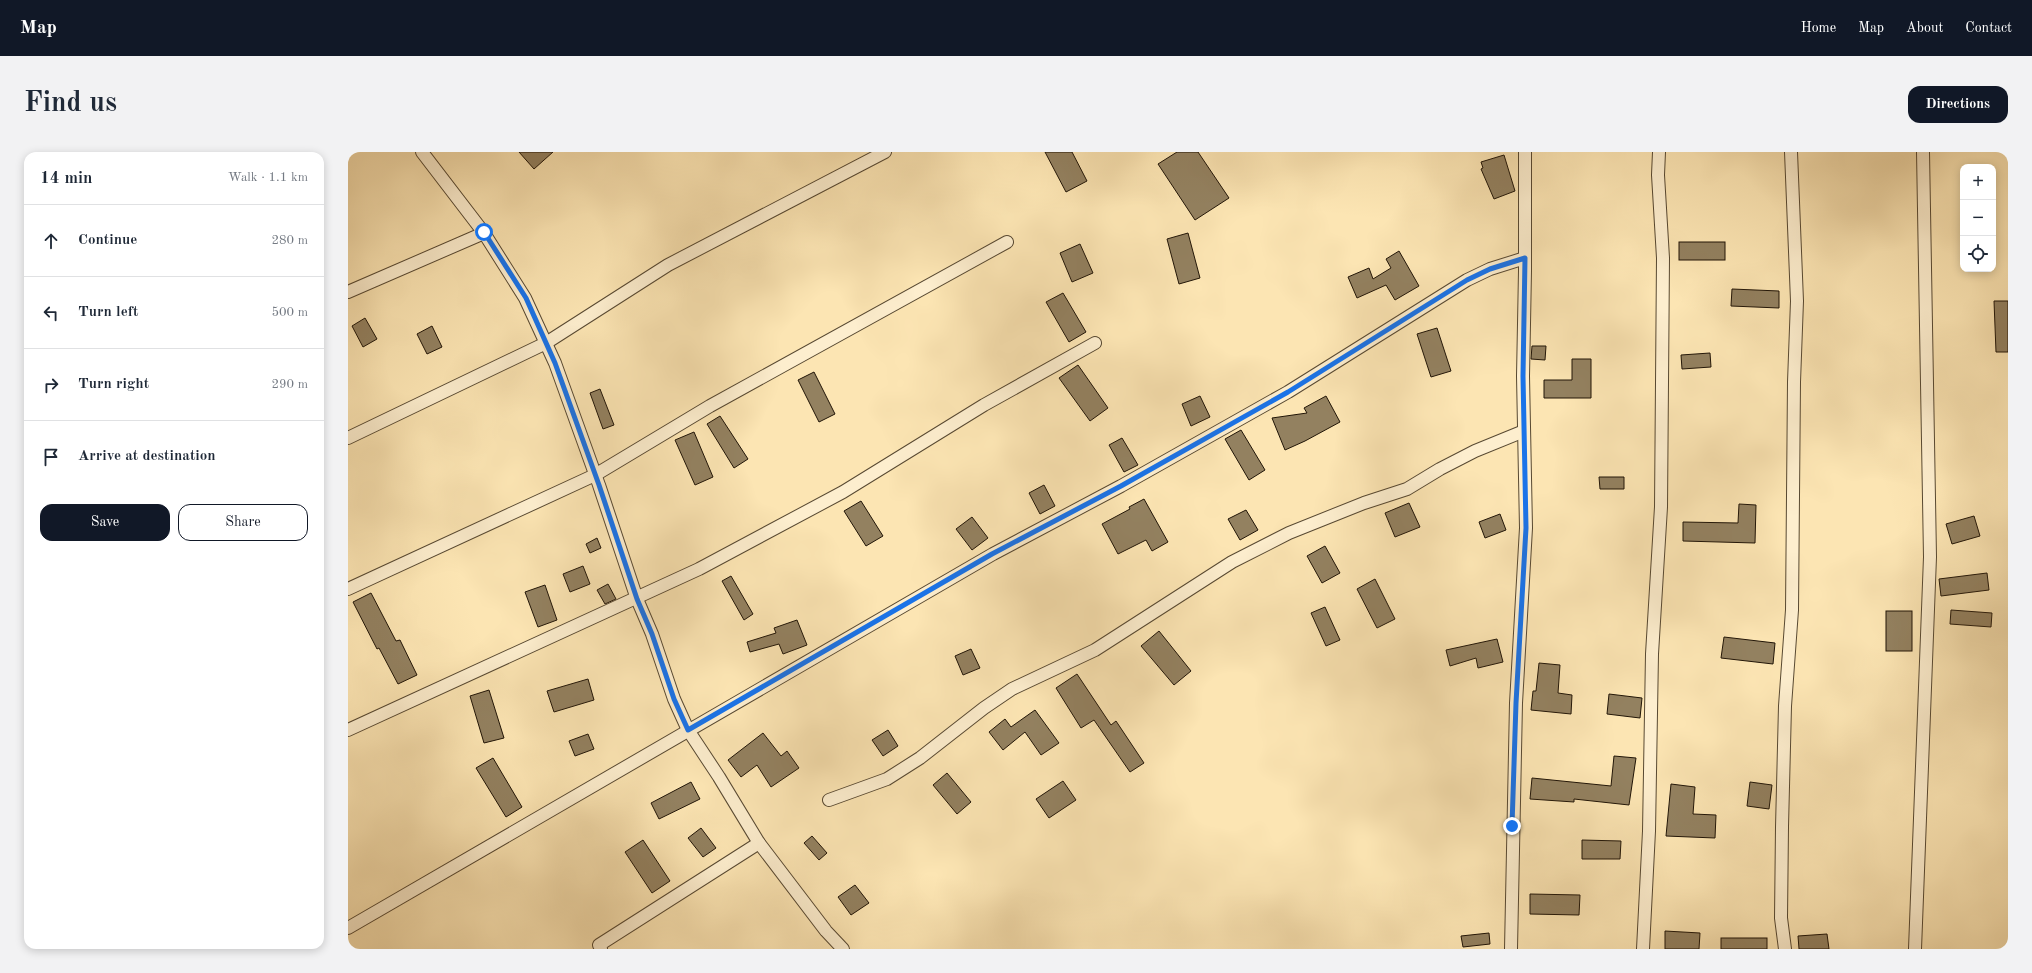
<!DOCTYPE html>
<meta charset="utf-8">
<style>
body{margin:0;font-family:"Old Standard TT",serif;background:#f2f2f3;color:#1f2937}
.controls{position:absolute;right:12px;top:12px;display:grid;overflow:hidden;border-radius:8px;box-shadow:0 2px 10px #0003}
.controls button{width:36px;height:36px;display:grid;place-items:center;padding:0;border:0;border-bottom:1px solid #e0e1e3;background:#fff;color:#1f2937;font:20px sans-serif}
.stop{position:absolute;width:12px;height:12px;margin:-9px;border:3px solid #1a73e8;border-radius:50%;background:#fff}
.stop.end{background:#1a73e8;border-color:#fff;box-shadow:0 1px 4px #0008}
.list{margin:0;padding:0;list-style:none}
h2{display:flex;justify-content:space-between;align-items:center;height:52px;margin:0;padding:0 16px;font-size:17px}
h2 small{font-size:13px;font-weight:400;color:#747a83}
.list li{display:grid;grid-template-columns:26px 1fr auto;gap:12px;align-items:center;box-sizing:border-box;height:72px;padding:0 16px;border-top:1px solid #e0e1e3}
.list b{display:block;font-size:15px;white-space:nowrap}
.list em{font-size:13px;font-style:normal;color:#747a83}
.actions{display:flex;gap:8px;padding:12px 16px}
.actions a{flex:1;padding:9px 0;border:1px solid #111827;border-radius:12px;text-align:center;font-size:14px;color:#111827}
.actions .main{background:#111827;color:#fff}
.icon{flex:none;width:22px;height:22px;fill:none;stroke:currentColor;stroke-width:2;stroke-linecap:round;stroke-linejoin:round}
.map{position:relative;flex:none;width:1660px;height:797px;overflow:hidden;border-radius:12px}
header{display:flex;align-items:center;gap:24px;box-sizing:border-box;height:56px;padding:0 20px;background:#111827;color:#fff}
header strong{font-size:19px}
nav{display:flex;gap:22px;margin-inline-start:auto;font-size:14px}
.intro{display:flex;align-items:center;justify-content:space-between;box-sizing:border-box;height:96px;padding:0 24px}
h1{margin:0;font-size:28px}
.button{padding:10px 18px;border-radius:12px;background:#111827;color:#fff;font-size:14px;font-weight:700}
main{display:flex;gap:24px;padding:0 24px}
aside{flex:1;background:#fff;border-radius:12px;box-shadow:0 2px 10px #0003}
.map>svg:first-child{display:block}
.building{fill:#938160;stroke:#211507}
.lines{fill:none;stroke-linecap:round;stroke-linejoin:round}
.street-casing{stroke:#584932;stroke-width:14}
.street{stroke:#fdeece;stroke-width:12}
.route{stroke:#1a73e8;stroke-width:5}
</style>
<header>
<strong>Map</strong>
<nav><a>Home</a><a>Map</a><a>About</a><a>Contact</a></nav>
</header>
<div class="intro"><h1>Find us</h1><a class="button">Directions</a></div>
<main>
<aside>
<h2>14 min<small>Walk · 1.1 km</small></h2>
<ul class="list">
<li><svg class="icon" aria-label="ahead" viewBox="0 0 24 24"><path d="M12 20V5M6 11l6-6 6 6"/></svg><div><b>Continue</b></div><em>280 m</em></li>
<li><svg class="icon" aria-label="left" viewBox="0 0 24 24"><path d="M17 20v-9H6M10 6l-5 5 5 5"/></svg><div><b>Turn left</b></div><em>500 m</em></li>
<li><svg class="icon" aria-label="right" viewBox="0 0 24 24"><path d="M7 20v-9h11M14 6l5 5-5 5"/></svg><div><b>Turn right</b></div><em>290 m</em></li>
<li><svg class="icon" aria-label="arrive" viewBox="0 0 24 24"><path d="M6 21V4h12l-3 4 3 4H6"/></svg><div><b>Arrive at destination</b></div></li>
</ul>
<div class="actions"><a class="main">Save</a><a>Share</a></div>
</aside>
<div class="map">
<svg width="1660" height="797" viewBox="0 0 1660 797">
<rect width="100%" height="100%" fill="#fce5b3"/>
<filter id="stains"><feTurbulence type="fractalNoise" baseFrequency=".005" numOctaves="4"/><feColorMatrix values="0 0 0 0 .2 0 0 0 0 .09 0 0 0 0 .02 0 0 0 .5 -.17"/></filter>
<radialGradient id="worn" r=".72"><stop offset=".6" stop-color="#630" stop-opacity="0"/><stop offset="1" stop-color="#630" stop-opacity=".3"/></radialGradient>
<!-- building -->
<g class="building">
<polygon points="171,0 205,0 186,17"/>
<polygon points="697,0 724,0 739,29 718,40"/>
<polygon points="829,0 850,0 881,46 847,68 810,12"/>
<polygon points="1156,3 1167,39 1146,47 1133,17 1135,16 1133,10"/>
<polygon points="840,81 852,126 831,132 819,87"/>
<rect x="1331" y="90" width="46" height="18"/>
<polygon points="732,92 745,121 724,130 712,101"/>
<polygon points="1051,99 1071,134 1047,148 1038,133 1009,146 1000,125 1021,116 1025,127 1043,116 1038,107"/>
<polygon points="1384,137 1431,139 1431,156 1383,154"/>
<polygon points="715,141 738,180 721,190 698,150"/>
<polygon points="1646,149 1660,149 1660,200 1648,200"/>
<polygon points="17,166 29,187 15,195 4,174"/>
<polygon points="84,174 94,195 79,202 69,182"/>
<polygon points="1089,176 1103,219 1083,225 1069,182"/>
<polygon points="1184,194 1198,194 1197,208 1183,207"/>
<polygon points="1362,201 1363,215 1334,217 1333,203"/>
<polygon points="1224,207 1243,207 1243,246 1196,246 1196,228 1224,228"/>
<polygon points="730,213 760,256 742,269 711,226"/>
<polygon points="466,220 487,262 471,270 450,228"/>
<polygon points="252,237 266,273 255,277 242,241"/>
<polygon points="852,244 862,265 843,274 834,252"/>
<polygon points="978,244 992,270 957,289 937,298 924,266 959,261 956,256"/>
<polygon points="372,264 400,307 386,316 359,272"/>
<polygon points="893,278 917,318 901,328 877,287"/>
<polygon points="346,280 365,325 347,333 327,288"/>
<polygon points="774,286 790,313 776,320 761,293"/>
<polygon points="1251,325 1276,325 1276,337 1252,337"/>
<polygon points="696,333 707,354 692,362 681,341"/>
<polygon points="796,347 820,390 804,399 798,388 770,402 754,372 782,357 781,355"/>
<polygon points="513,349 535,384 518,394 496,359"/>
<polygon points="1061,351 1072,375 1047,385 1037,361"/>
<polygon points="1391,352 1408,353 1407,391 1335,389 1335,370 1390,371"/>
<polygon points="898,358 910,378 892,388 880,367"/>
<polygon points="1152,362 1158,378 1137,386 1131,370"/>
<polygon points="1626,364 1632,384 1604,392 1598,372"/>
<polygon points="624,365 640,386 624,398 608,377"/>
<polygon points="249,386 253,396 242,401 238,392"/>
<polygon points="977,394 992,421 974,431 959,404"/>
<polygon points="235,414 242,432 222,440 215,422"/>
<polygon points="1639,421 1641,438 1593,444 1591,427"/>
<polygon points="383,424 405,462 396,468 374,429"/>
<polygon points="1027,427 1047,467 1029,476 1009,437"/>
<polygon points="260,432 268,447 257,452 249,438"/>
<polygon points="197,433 209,468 190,475 177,440"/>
<polygon points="23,441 48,489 52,488 69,523 50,532 31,496 29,497 5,450"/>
<polygon points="977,455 992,488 978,494 963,461"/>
<polygon points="1603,458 1644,461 1643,475 1602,472"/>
<rect x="1538" y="459" width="26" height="40"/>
<polygon points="449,468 459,493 435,502 431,492 402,500 399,490 428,481 426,476"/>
<polygon points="811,479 843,519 826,533 793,494"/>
<polygon points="1376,485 1427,491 1425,512 1373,506"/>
<polygon points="1149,487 1155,510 1130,516 1128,506 1102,514 1098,498"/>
<polygon points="623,497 632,516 615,523 607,504"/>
<polygon points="1191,511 1212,513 1210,541 1224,543 1223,562 1183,558 1185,539 1188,539"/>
<polygon points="729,522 763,573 768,569 796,611 782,620 746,568 733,576 708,536"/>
<polygon points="240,527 246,548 206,560 199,539"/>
<polygon points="141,538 156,586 136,591 122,544"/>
<polygon points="1261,542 1294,546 1292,566 1259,562"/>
<polygon points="687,558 711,591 693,603 677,580 655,598 641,580 657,567 663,575"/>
<polygon points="540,578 550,594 535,604 524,588"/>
<polygon points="415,581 433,604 439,599 451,616 423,635 409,613 393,625 380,608"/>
<polygon points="240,582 246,597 227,604 221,589"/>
<polygon points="1266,604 1288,606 1281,653 1226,647 1226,650 1182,647 1184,626 1263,634"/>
<polygon points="145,606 174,655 158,665 128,616"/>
<polygon points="599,621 623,650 609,662 585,633"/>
<polygon points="715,629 728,648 701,666 688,647"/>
<polygon points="343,630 352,647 311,667 303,651"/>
<polygon points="1402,630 1424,633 1421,657 1399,654"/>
<polygon points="1323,632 1347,635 1345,662 1368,663 1367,686 1318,684"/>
<polygon points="353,676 368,696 355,705 340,686"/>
<polygon points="464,684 479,701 471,708 456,691"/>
<polygon points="295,688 322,729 304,741 277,700"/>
<polygon points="1234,688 1273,689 1272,707 1234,707"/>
<polygon points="507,733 521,751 503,763 490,745"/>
<polygon points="1182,742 1232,743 1231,763 1182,762"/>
<polygon points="1317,779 1352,781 1351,797 1317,797"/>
<polygon points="1141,781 1142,792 1115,795 1113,784"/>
<polygon points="1479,782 1481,797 1451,797 1450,784"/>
<rect x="1373" y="786" width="46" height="11"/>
</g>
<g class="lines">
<!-- street casing -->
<g class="street-casing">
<g id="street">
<polyline points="74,0 136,81 177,146 207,211 251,333 289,447 304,482 326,547 340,578 371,625 411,691 478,779 495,797"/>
<polyline points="0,140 136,81"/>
<polyline points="0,286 198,191 320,113 537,0"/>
<polyline points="0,437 247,323 362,254 659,90"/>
<polyline points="0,578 351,417 495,340 636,253 747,191"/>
<polyline points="481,648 539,627 572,606 636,556 664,537 747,498 884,410 941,381 1016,351 1059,337 1092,317 1127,299 1176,279"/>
<polyline points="0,776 645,402 773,334 940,240 1119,128 1142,117 1177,106"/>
<polyline points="253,797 251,793 411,691"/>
<polyline points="1163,797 1168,551 1178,376 1175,224 1177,119 1177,0"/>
<polyline points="1295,797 1301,679 1304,502 1313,355 1315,106 1310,23 1311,0"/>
<polyline points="1437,797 1433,766 1434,675 1437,554 1444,458 1446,230 1449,149 1443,0"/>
<polyline points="1567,797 1582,405 1575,0"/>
</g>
</g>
<!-- street -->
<use href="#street" class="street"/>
</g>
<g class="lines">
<!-- route -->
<polyline class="route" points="136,80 178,146 207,211 251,333 289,447 304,482 326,547 340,578 644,402 773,334 940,240 1119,128 1142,117 1177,106 1175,224 1178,376 1168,551 1164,674"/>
</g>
<rect width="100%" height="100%" filter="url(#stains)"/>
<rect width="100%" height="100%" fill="url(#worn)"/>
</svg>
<div class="controls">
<button>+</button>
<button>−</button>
<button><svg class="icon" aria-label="locate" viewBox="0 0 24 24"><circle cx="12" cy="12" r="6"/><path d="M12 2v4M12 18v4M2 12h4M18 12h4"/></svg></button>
</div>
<div class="stop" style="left:136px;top:80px"></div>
<div class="stop end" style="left:1164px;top:674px"></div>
</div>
</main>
